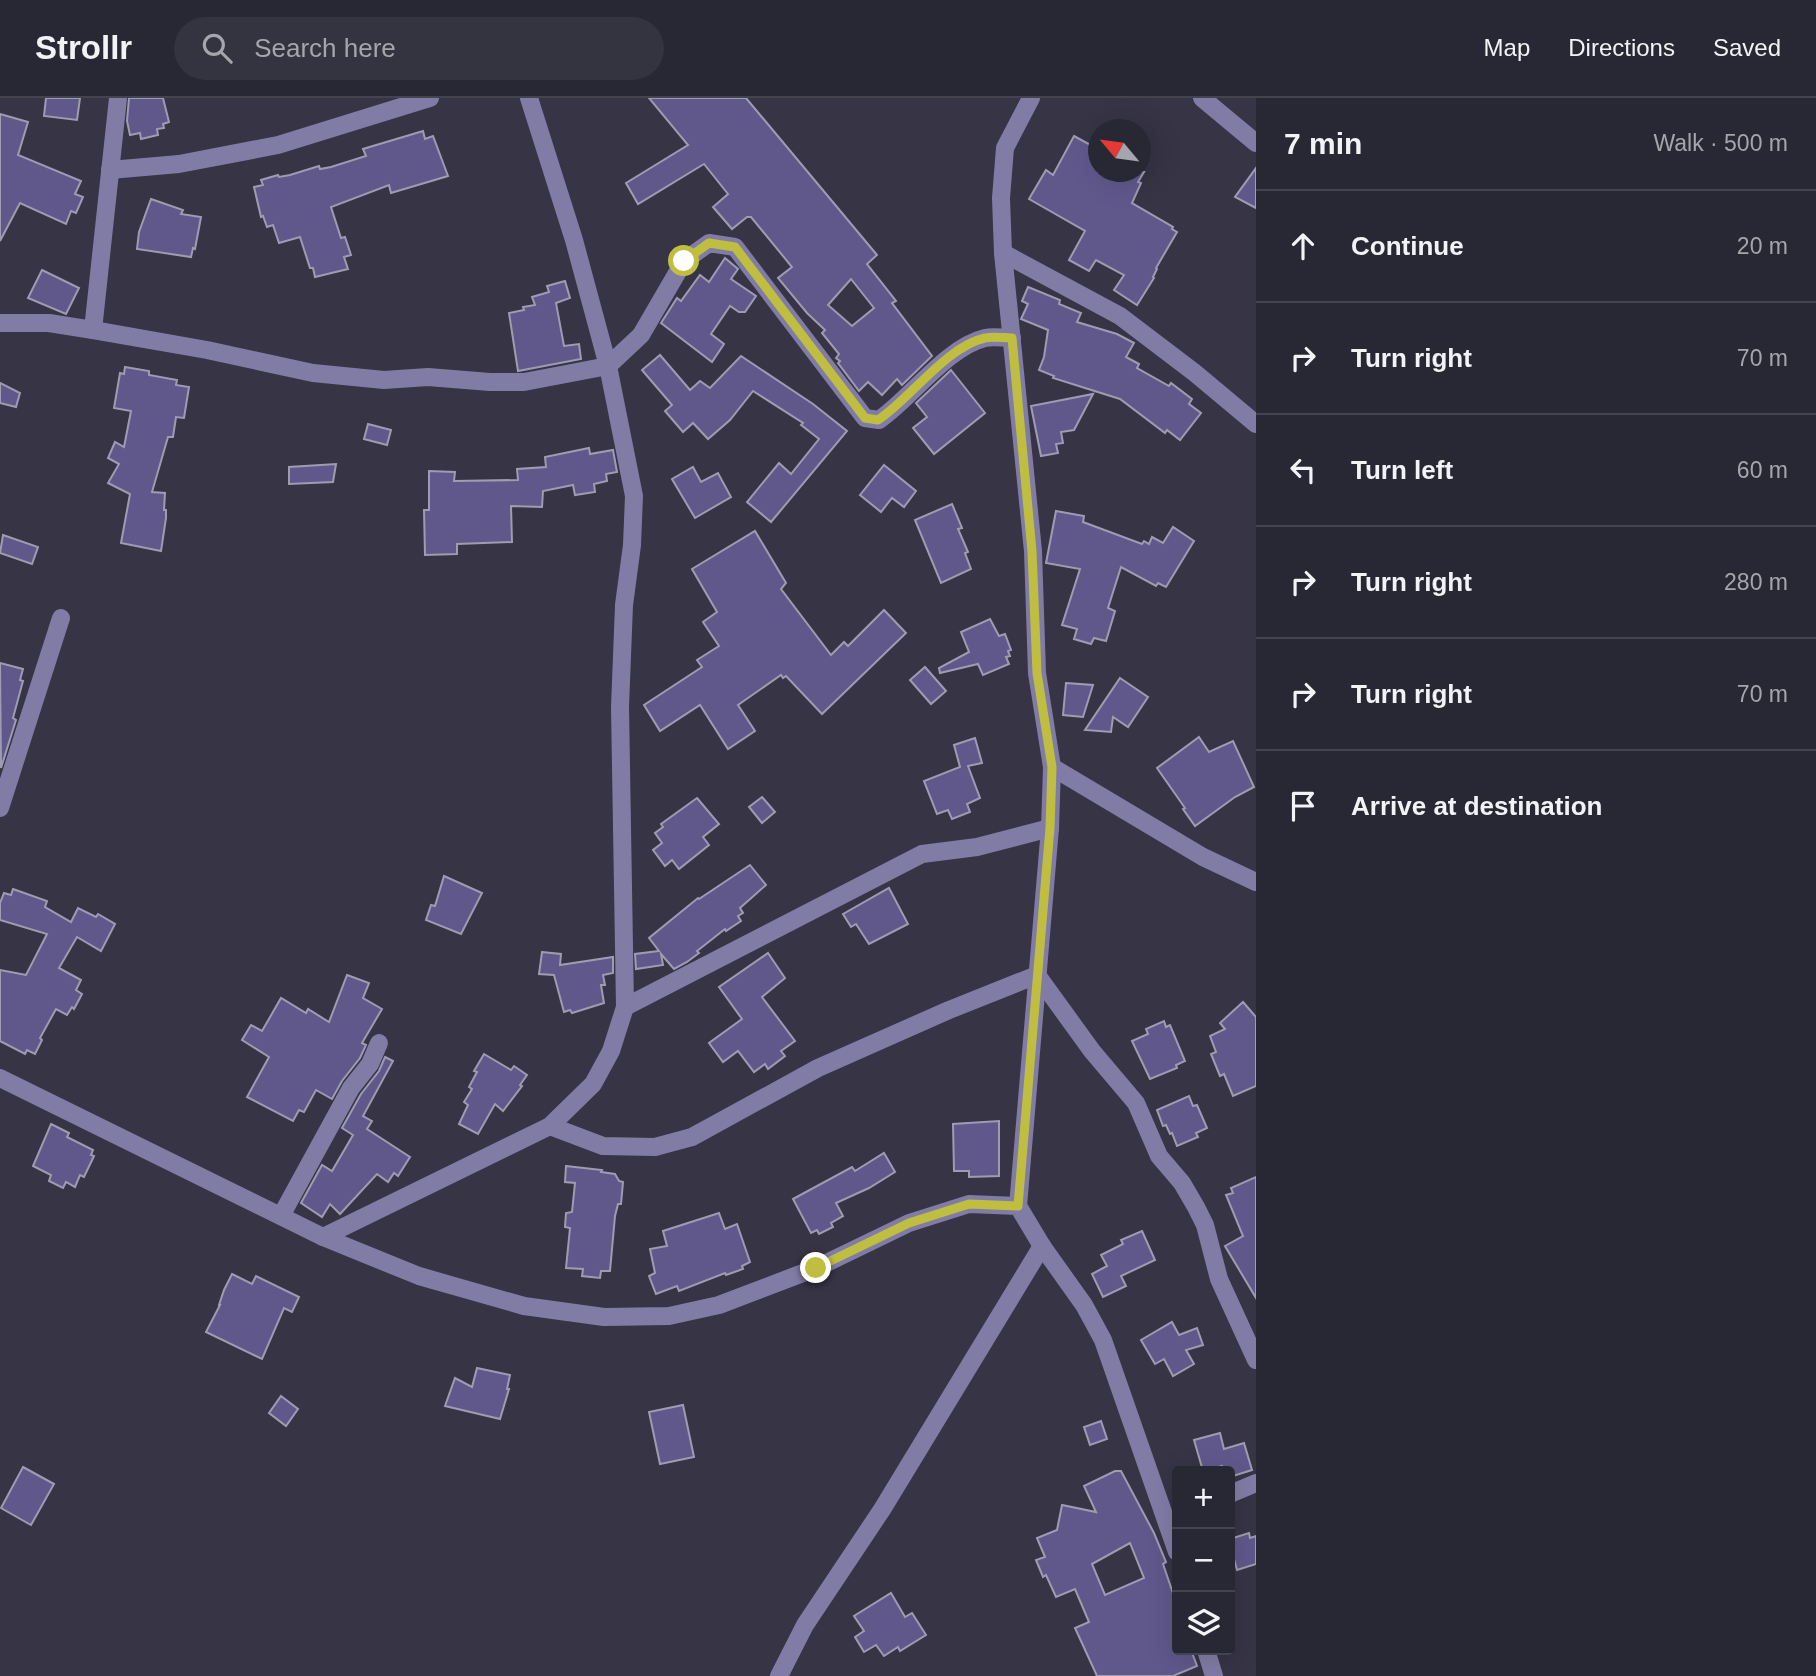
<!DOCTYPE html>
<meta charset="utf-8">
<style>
body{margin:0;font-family:Arial,sans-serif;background:#343340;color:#f1f3f6}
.controls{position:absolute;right:21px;bottom:21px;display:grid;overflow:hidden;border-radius:7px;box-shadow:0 7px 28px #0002}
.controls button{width:63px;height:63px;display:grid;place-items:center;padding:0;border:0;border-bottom:2px solid #44444f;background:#282734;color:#f1f3f6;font:35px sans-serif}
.compass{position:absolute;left:1088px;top:21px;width:63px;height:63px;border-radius:50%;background:#282734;box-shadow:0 7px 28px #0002;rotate:299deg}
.stop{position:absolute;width:21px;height:21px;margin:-16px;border:5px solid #c0be41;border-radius:50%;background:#fff}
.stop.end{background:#c0be41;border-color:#fff;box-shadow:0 2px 7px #0008}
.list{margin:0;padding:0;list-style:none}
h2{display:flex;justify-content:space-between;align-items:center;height:91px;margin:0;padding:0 28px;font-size:30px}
h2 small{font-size:23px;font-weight:400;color:#a5a5ac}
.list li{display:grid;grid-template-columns:46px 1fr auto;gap:21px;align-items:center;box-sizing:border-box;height:112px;padding:0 28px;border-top:2px solid #44444f}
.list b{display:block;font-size:26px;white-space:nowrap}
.list em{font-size:23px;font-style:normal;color:#a5a5ac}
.icon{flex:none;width:38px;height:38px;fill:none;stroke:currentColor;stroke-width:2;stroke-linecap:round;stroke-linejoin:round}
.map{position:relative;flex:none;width:1256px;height:1578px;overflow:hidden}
header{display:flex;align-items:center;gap:42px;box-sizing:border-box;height:98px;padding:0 35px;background:#282734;border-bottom:2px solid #44444f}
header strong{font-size:33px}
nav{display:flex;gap:38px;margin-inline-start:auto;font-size:24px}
.search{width:490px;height:63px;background:#343340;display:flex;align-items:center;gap:18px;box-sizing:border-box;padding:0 24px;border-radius:38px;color:#a5a5ac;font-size:26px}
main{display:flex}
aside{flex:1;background:#282734}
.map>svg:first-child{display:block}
.building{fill:#60588b;stroke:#9e9cb1;stroke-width:2;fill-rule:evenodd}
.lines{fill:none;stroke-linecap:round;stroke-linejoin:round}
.minor{stroke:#817ca6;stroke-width:18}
.route{stroke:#c0be41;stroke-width:9}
</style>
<header>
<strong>Strollr</strong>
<div class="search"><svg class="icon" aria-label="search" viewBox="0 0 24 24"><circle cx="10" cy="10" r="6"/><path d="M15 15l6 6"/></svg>Search here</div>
<nav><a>Map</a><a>Directions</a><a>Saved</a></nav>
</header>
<main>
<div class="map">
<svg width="1256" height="1578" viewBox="0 0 1256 1578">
<rect width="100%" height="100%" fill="#363445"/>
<!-- building -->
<g class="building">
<polygon points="46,0 80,0 77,22 44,18"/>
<polygon points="129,0 163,0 169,24 163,26 164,30 157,31 158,37 141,41 140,35 130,37 127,23"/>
<path d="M649 0H746L877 157 867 166 896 203 892 205 932 258 902 287 897 281 882 297 868 284 859 293 838 265 840 263 836 260 839 256 822 235 825 232 807 215 778 180 792 169 751 119H747L732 131 713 109 728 96 704 66 638 106 626 85 688 47ZM851 181 874 210 852 228 828 207Z"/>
<polygon points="0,16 28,24 18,57 81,83 75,96 83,99 76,115 71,113 66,126 20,105 0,143"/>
<polygon points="423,33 425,41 433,38 448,78 391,95 389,87 331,109 341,140 345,139 351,157 344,159 348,171 315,179 313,170 310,170 300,139 279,145 273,127 267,129 263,118 261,119 254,89 263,87 261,82 278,77 279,79 290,77 319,68 320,71 331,69 366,58 363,51"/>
<polygon points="1074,38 1098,51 1098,74 1144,74 1138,84 1141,85 1132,105 1173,129 1172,131 1177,134 1156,170 1157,171 1153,179 1154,180 1137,207 1114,192 1124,177 1096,162 1089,173 1069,162 1085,133 1029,101 1046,72 1053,77"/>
<polygon points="1256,70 1256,110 1235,99"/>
<polygon points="151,101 183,112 181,116 201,119 195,151 193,150 191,159 137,151 139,134"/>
<polygon points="725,160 738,171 731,181 756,198 745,214 739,214 730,208 711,236 724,246 712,264 661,225 677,200 681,203 700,177 709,184"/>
<polygon points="42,172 79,190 66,216 28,200"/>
<polygon points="565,183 570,200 556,205 564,248 579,246 581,261 518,273 509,215 524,212 523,209 535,207 532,199 549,194 547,188"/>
<polygon points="1028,189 1060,202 1059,206 1081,215 1077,224 1117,236 1134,245 1126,259 1139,266 1137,270 1169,288 1171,285 1192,301 1189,306 1201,315 1180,342 1167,332 1165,335 1120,301 1053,280 1054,278 1039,272 1044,259 1048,232 1021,221 1028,206 1022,203"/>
<polygon points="660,257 690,292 700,283 710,290 741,258 813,306 847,333 771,424 747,404 779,365 791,376 819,341 801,327 803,325 753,293 730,322 708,341 693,325 683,334 665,313 672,307 642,272"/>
<polygon points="125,269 149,273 149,277 177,282 176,287 189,289 184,320 176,319 173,339 168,339 152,394 165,395 164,412 166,412 166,420 161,453 121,445 130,396 108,385 119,366 108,360 115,344 124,349 131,313 114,310 120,275 124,276"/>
<polygon points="951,272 985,315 934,356 913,330 927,319 916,305"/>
<polygon points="0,285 20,295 16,309 0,305"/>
<polygon points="1093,296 1074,332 1061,334 1063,345 1056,346 1058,355 1041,358 1031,308"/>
<polygon points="368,326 391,332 387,347 364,341"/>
<polygon points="589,350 590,356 613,352 617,374 606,376 607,383 594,386 595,394 575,397 573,387 543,393 542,409 511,408 512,444 457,446 457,456 425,457 424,412 429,412 429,373 455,374 454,383 518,382 517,371 546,369 545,359"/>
<polygon points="336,366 333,384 289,386 289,369"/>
<polygon points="884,367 916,393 904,409 892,400 881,414 860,397"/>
<polygon points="693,369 701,384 718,375 731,399 695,420 672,381"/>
<polygon points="952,406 962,430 958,431 968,454 965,455 971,471 941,485 915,422"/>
<polygon points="1056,413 1084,418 1083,424 1142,446 1144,443 1149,446 1152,439 1163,445 1173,429 1194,443 1166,489 1158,485 1156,488 1121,469 1108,510 1115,513 1106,543 1094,540 1091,546 1074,541 1077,531 1062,527 1080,471 1046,465"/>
<polygon points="755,433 786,485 781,491 831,557 844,544 848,548 884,512 906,535 822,616 786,578 783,580 781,577 738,607 755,633 728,651 700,607 660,633 644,607 702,569 697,562 719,548 703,524 717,514 692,471"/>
<polygon points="3,437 38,449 32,466 0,455"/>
<polygon points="990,521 999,538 1005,536 1011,552 1008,553 1010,558 1006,559 1009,566 983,577 978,566 940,575 939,570 969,554 961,534"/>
<polygon points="0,565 23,571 20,582 23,583 13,620 16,622 1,670"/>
<polygon points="925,569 946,593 931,606 910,582"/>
<polygon points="1120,580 1148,599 1128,629 1113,619 1111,634 1085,632"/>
<polygon points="1066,585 1093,587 1083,619 1063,617"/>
<polygon points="1199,639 1209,654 1233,643 1254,689 1235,699 1195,728 1183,711 1185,710 1157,670"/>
<polygon points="975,640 982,665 968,668 980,700 967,706 970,714 952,721 948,712 937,716 924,683 960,669 954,647"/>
<polygon points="762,699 775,714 762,725 749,709"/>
<polygon points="697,700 719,726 703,739 709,747 679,771 672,762 665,768 653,752 662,745 655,735 663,729 661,726"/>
<polygon points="750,767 766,787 740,810 743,815 738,818 741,823 726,833 725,831 697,853 699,855 687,864 674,871 661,856 663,867 636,871 635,856 659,853 649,840 698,800 699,801"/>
<polygon points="444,778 482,795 461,836 426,822 431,807 435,808"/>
<polygon points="889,790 908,826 869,846 856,826 851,829 843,816"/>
<polygon points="13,791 47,803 45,809 71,824 78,810 96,819 98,816 115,826 101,853 77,839 59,870 81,882 76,892 82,896 74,911 72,909 67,917 56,911 40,940 42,942 35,956 27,952 25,956 0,943 0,872 26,877 47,836 0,822 0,805 4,795 11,797"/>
<polygon points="542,854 561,856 560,867 613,859 613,875 603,877 605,887 601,887 604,905 572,915 570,912 564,914 554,877 539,876"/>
<polygon points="768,855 785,880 762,899 795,943 781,953 785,958 768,971 765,966 754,974 738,953 723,964 709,945 742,921 719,889"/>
<polygon points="347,877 369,885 363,900 382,911 362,945 366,947 360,960 342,983 332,1001 316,992 304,1014 299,1012 293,1023 247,999 269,959 242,942 251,927 262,933 281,900 306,915 308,911 329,924"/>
<polygon points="1243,904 1256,919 1256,988 1233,998 1224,976 1220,978 1211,956 1216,954 1210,938 1225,931 1220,925"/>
<polygon points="1164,923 1166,929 1170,927 1185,963 1176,967 1177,970 1150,981 1132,943 1148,936 1146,931"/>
<polygon points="484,956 511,972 514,968 527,977 520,987 522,988 503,1013 495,1006 478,1036 459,1026 468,1007 464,1004 472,991 469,989 477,974 474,973"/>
<polygon points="385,959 393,963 363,1018 372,1023 367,1031 410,1059 398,1078 394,1075 388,1084 377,1076 340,1116 330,1106 322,1119 301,1105 322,1067 332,1073 353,1037 342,1030 361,996 379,973"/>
<polygon points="1189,998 1193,1008 1197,1007 1207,1030 1196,1035 1198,1039 1177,1048 1172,1035 1170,1036 1166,1027 1163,1028 1157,1012"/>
<polygon points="999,1023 999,1078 969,1079 969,1073 954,1073 953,1026"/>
<polygon points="51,1026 69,1035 67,1039 93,1052 91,1057 94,1058 84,1079 80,1077 75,1089 66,1084 63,1090 49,1083 51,1077 33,1068"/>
<polygon points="884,1055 895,1074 869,1090 836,1105 843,1118 831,1125 833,1129 819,1136 817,1132 811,1135 793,1101 852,1069 855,1073"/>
<polygon points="566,1068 602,1072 601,1074 615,1076 619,1083 623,1084 621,1106 618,1106 615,1118 610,1173 601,1173 600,1180 582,1178 583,1171 566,1170 570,1130 565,1129 566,1115 572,1114 575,1085 565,1084"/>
<polygon points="1256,1079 1256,1200 1225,1148 1243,1138 1226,1097 1233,1095 1231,1090"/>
<polygon points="719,1115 725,1131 737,1126 750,1164 742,1168 743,1171 726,1177 725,1175 679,1193 677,1188 656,1196 649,1178 655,1175 650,1151 667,1148 663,1133"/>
<polygon points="1142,1133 1155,1162 1121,1178 1126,1188 1103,1199 1092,1176 1107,1168 1101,1157 1123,1146 1121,1142"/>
<polygon points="232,1176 252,1186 256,1178 299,1199 292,1214 284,1210 262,1261 206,1234 220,1207 219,1207 224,1192"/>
<polygon points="1172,1224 1179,1237 1197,1230 1203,1247 1186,1252 1194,1266 1173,1278 1164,1261 1155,1266 1141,1242"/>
<polygon points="477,1270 510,1277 507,1291 509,1291 500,1321 445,1308 455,1280 472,1289"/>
<polygon points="281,1298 298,1311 286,1328 269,1315"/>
<polygon points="683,1307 694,1359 660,1366 649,1314"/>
<polygon points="1101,1323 1107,1341 1090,1347 1084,1329"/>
<polygon points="1220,1335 1224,1351 1244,1345 1252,1372 1230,1379 1230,1373 1223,1373 1222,1368 1203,1373 1194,1342"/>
<polygon points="23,1369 54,1386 31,1427 1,1410"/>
<path d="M1115 1373H1121L1154 1435 1166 1464 1163 1466 1177 1507V1552H1191L1197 1568 1173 1578H1097L1075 1530 1089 1524 1075 1491 1056 1499 1046 1477 1043 1479 1036 1462 1045 1459 1037 1440 1057 1432 1062 1407 1096 1414 1084 1388ZM1130 1445 1144 1480 1105 1497 1092 1466Z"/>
<polygon points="1249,1435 1250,1440 1256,1438 1256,1466 1237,1472 1234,1461 1230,1462 1230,1441"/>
<polygon points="891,1495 905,1519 912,1515 926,1537 900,1553 898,1549 884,1558 876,1547 864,1554 855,1539 864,1533 854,1518"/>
</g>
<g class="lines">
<!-- minor -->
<g class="minor">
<polyline points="1202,0 1256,45"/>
<polyline points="110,72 179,66 278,47 430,0"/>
<polyline points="1003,155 1120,218 1195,275 1256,326"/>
<path d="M0 225H49L93 232 207 252 313 275 384 282 428 279 490 284H524L608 268 641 237 684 163 709 145 735 149 865 320 879 322C910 301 947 249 985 240 993 238 1003 240 1012 240"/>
<polyline points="93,232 118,0"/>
<polyline points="1052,669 1203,759 1256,784"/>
<polyline points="0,710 61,520"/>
<polyline points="625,909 922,756 977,749 1050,730"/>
<polyline points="0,980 323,1139 419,1178 524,1208 604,1219 669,1218 719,1207 816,1170 909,1125 969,1106 1018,1108 1042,1148 1084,1207 1103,1242 1177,1454"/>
<polyline points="550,1028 603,1048 655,1049 692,1039 818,970 949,912 1037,877 1092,953 1136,1005 1159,1058 1182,1085 1196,1109 1205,1127 1219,1181 1256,1262"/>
<polyline points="1018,1108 1050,730 1052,669 1037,575 1033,453 1003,155 1001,100 1005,50 1031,0"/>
<polyline points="281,1118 351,990 370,966 379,945"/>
<polyline points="323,1139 550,1028 593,986 611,953 625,909 620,609 624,507 632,447 634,398 608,268 574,142 529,0"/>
<polyline points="1230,1396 1256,1385"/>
<polyline points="1206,1552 1214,1578"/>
<polyline points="779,1578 805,1527 883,1410 1042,1148"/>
</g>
</g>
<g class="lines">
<!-- route -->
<path class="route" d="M684 163 709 145 735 149 865 320 878 322C910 301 947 248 985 240 993 238 1003 240 1012 240L1032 453 1037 575 1052 669 1050 730 1018 1108 969 1106 909 1125 816 1170"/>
</g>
</svg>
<div class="controls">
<button>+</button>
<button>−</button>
<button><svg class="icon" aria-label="layers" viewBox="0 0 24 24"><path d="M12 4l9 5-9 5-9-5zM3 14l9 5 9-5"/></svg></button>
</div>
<svg class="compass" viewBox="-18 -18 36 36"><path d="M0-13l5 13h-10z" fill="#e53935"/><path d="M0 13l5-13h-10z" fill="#a5a5ac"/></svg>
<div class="stop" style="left:684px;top:163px"></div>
<div class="stop end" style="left:816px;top:1170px"></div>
</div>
<aside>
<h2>7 min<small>Walk · 500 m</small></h2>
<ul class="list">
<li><svg class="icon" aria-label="ahead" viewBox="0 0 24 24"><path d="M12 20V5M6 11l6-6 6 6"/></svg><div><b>Continue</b></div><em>20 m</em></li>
<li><svg class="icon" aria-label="right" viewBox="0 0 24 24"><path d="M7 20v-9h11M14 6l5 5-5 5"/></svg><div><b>Turn right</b></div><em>70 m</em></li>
<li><svg class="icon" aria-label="left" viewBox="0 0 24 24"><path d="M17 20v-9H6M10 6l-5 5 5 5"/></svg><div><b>Turn left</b></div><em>60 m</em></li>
<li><svg class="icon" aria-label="right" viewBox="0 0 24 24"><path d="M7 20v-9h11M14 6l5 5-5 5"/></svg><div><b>Turn right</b></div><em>280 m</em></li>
<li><svg class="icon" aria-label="right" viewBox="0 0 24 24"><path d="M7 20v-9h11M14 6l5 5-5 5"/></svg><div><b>Turn right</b></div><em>70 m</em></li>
<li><svg class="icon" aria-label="arrive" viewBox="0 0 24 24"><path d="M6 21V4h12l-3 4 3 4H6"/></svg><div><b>Arrive at destination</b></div></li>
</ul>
</aside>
</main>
